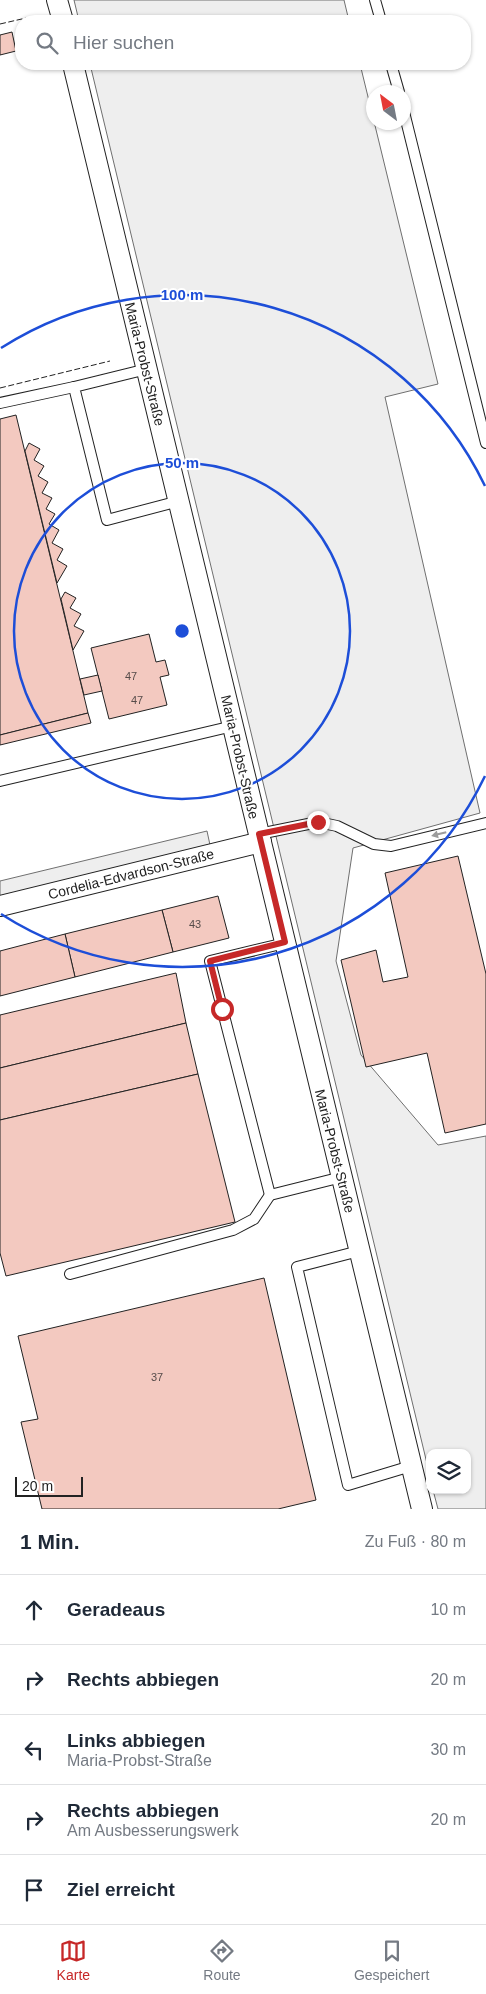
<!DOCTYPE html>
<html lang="de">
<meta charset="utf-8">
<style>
body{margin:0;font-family:Arial,sans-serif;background:#f2f2f3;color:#1f2937}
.controls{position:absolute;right:15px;bottom:15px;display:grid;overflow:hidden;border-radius:10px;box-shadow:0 1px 4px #0004}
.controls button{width:45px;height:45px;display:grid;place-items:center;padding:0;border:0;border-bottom:1px solid #e0e1e3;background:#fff;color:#1f2937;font:25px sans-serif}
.compass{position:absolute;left:366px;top:85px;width:45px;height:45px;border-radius:50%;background:#fff;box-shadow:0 1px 4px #0004;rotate:328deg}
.scale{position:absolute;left:15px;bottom:12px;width:68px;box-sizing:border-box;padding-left:5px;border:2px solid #222;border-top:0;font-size:14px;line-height:18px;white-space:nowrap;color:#222;-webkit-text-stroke:4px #fff;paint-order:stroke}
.stop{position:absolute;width:15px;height:15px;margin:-11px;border:4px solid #c62828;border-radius:50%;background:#fff}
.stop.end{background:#c62828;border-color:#fff;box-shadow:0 1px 5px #0008}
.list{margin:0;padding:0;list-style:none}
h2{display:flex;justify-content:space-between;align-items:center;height:65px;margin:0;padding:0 20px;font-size:21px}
h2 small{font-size:16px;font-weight:400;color:#747a83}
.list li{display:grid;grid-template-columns:32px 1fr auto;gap:15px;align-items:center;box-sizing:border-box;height:70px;padding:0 20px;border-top:1px solid #e0e1e3}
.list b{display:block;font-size:19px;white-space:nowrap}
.list p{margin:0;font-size:16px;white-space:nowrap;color:#747a83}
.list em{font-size:16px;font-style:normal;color:#747a83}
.icon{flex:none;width:28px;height:28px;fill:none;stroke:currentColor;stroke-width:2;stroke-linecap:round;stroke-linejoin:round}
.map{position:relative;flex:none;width:486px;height:1509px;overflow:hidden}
.search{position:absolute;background:#fff;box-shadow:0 1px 4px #0004;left:15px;right:15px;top:15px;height:55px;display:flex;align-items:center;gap:12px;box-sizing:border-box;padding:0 18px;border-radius:20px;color:#747a83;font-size:19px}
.sheet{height:415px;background:#fff}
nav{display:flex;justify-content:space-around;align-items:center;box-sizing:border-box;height:70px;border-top:1px solid #e0e1e3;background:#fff;font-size:14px;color:#747a83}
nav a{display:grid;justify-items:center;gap:2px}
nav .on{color:#c62828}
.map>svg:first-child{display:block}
.green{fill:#eee;stroke:#6f6f6f}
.building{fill:#f3c9c0;stroke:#222}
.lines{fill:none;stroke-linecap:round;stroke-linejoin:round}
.service-casing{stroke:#222;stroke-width:12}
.minor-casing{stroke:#222;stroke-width:22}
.service{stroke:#fff;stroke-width:10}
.minor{stroke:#fff;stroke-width:20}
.fence{stroke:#222;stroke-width:1;stroke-dasharray:6 2.5;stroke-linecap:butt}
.oneway{fill:#9c9c9c}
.route{stroke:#c62828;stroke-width:6}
.ring{fill:none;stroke:#1d4ed8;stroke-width:2.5}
.labels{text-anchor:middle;stroke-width:4;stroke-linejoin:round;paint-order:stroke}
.number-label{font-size:11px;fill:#564c4a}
.street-label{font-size:14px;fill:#222;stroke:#fff}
.centre{fill:#1d4ed8;stroke:#fff;stroke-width:2.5}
.ring-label{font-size:15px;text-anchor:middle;font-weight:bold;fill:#1d4ed8;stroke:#fff;stroke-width:4;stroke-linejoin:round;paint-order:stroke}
</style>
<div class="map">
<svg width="486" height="1509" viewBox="0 0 486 1509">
<rect width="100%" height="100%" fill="#fff"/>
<!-- green -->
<g class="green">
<polygon points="74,0 344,0 349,21 79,21"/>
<polygon points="90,64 360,64 438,384 385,397 480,813 353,848 336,961 361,1055 438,1145 486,1136 486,1509 438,1509 433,1490 467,1490 467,1453 430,1453 430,1476"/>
<polygon points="207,831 210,845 0,896 0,881"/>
</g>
<!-- building -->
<g class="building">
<polygon points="12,32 16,51 0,55 0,35"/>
<polygon points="16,415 88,713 0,735 0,419"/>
<polygon points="29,443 40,449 34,460 44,466 38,476 48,482 42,493 52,498 46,509 55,514 49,524 59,530 52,543 63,549 57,560 67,566 57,583 25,451"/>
<polygon points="65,592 76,598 70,608 81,614 74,626 84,631 73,650 61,599"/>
<polygon points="149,634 156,662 165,660 169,675 160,677 167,705 109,719 91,648"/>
<polygon points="98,675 102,691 84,695 80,679"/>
<polygon points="88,713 91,723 0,745 0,735"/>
<polygon points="458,856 486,974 486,1124 445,1133 427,1053 366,1067 341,960 376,950 383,982 408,977 385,873"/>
<polygon points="218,896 229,938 173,952 162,910"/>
<polygon points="162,910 173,952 75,977 65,934"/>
<polygon points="65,934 75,977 0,996 0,951"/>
<polygon points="176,973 186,1023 0,1068 0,1015"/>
<polygon points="186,1023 198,1074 0,1120 0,1068"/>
<polygon points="198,1074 235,1222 6,1276 0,1253 0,1120"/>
<polygon points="264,1278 316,1500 278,1509 42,1509 21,1422 38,1419 18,1336"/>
</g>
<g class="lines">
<!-- service casing -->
<g class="service-casing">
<g id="service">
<polyline points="375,0 381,21"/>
<polyline points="391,64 399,92"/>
<polyline points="404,112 486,443"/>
<polyline points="147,369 74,387 107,520 179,501"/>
<polyline points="0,403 74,387"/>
<polyline points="0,781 233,726"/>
<polyline points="259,834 318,822 337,826 374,844 391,846 486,823"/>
<polyline points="285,943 210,961 270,1195 342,1177"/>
<polyline points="359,1251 297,1267 348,1485 411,1466"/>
<polyline points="70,1274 233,1230 254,1219 270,1195"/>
</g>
</g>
<!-- minor casing -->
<g class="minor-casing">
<g id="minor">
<polyline points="57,0 63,21"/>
<polyline points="73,64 422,1509"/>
<polyline points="0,906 261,842"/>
</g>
</g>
<!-- service -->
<use href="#service" class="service"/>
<!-- minor -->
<use href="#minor" class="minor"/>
<!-- fence -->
<g class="fence">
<polyline points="0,24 26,18"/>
<polyline points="0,388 110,361"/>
</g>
</g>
<!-- one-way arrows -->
<defs><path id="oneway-solid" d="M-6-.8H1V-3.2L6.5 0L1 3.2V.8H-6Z" transform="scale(1.25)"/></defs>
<use class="oneway" href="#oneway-solid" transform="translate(439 834) rotate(166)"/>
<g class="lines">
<!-- route -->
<polyline class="route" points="222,1009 210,961 285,942 259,834 318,822"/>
</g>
<!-- distance rings -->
<g class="ring">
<circle cx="182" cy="631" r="168"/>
<path d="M485 776A336 336 0 0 1 1 914M1 348A336 336 0 0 1 485 486"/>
</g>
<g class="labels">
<!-- number labels -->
<g class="number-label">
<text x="131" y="680">47</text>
<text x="137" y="704">47</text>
<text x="195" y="928">43</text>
<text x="157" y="1381">37</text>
</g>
<!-- street labels -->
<g class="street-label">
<text transform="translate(145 364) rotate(76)" y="5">Maria-Probst-Straße</text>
<text transform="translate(240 757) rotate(77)" y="5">Maria-Probst-Straße</text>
<text transform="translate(131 874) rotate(-14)" y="5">Cordelia-Edvardson-Straße</text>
<text transform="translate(335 1151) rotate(76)" y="5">Maria-Probst-Straße</text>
</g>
</g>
<circle cx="182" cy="631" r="8" class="centre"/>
<g class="ring-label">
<text x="182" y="300">100 m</text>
<text x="182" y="468">50 m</text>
</g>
</svg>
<div class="controls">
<button><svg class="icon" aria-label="layers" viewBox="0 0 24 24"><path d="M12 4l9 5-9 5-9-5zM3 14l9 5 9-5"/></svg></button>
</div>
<svg class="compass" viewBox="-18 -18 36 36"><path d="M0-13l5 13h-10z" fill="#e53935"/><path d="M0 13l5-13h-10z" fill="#747a83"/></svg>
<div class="scale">20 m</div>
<div class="stop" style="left:222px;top:1009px"></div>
<div class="stop end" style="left:318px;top:822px"></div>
<div class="search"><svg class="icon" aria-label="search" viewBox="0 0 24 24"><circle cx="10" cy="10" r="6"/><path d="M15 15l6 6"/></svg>Hier suchen</div>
</div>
<section class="sheet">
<h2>1 Min.<small>Zu Fuß · 80 m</small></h2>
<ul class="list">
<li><svg class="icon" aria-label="ahead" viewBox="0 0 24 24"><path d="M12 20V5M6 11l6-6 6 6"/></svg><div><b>Geradeaus</b></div><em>10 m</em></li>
<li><svg class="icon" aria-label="right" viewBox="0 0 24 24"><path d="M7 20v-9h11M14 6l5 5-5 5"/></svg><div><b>Rechts abbiegen</b></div><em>20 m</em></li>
<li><svg class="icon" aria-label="left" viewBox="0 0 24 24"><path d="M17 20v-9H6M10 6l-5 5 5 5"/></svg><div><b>Links abbiegen</b><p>Maria-Probst-Straße</p></div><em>30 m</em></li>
<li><svg class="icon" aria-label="right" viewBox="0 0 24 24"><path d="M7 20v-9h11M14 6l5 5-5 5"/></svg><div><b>Rechts abbiegen</b><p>Am Ausbesserungswerk</p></div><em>20 m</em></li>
<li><svg class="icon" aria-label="arrive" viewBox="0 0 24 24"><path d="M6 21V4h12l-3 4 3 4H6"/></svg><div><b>Ziel erreicht</b></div></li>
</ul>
</section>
<nav>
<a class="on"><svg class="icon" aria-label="map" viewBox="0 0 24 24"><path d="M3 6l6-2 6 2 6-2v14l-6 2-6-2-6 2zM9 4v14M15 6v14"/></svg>Karte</a>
<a><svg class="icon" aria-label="directions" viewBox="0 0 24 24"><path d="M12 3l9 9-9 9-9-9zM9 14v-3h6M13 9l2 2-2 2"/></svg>Route</a>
<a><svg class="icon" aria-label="saved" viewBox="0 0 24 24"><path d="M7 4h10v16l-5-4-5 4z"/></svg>Gespeichert</a>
</nav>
